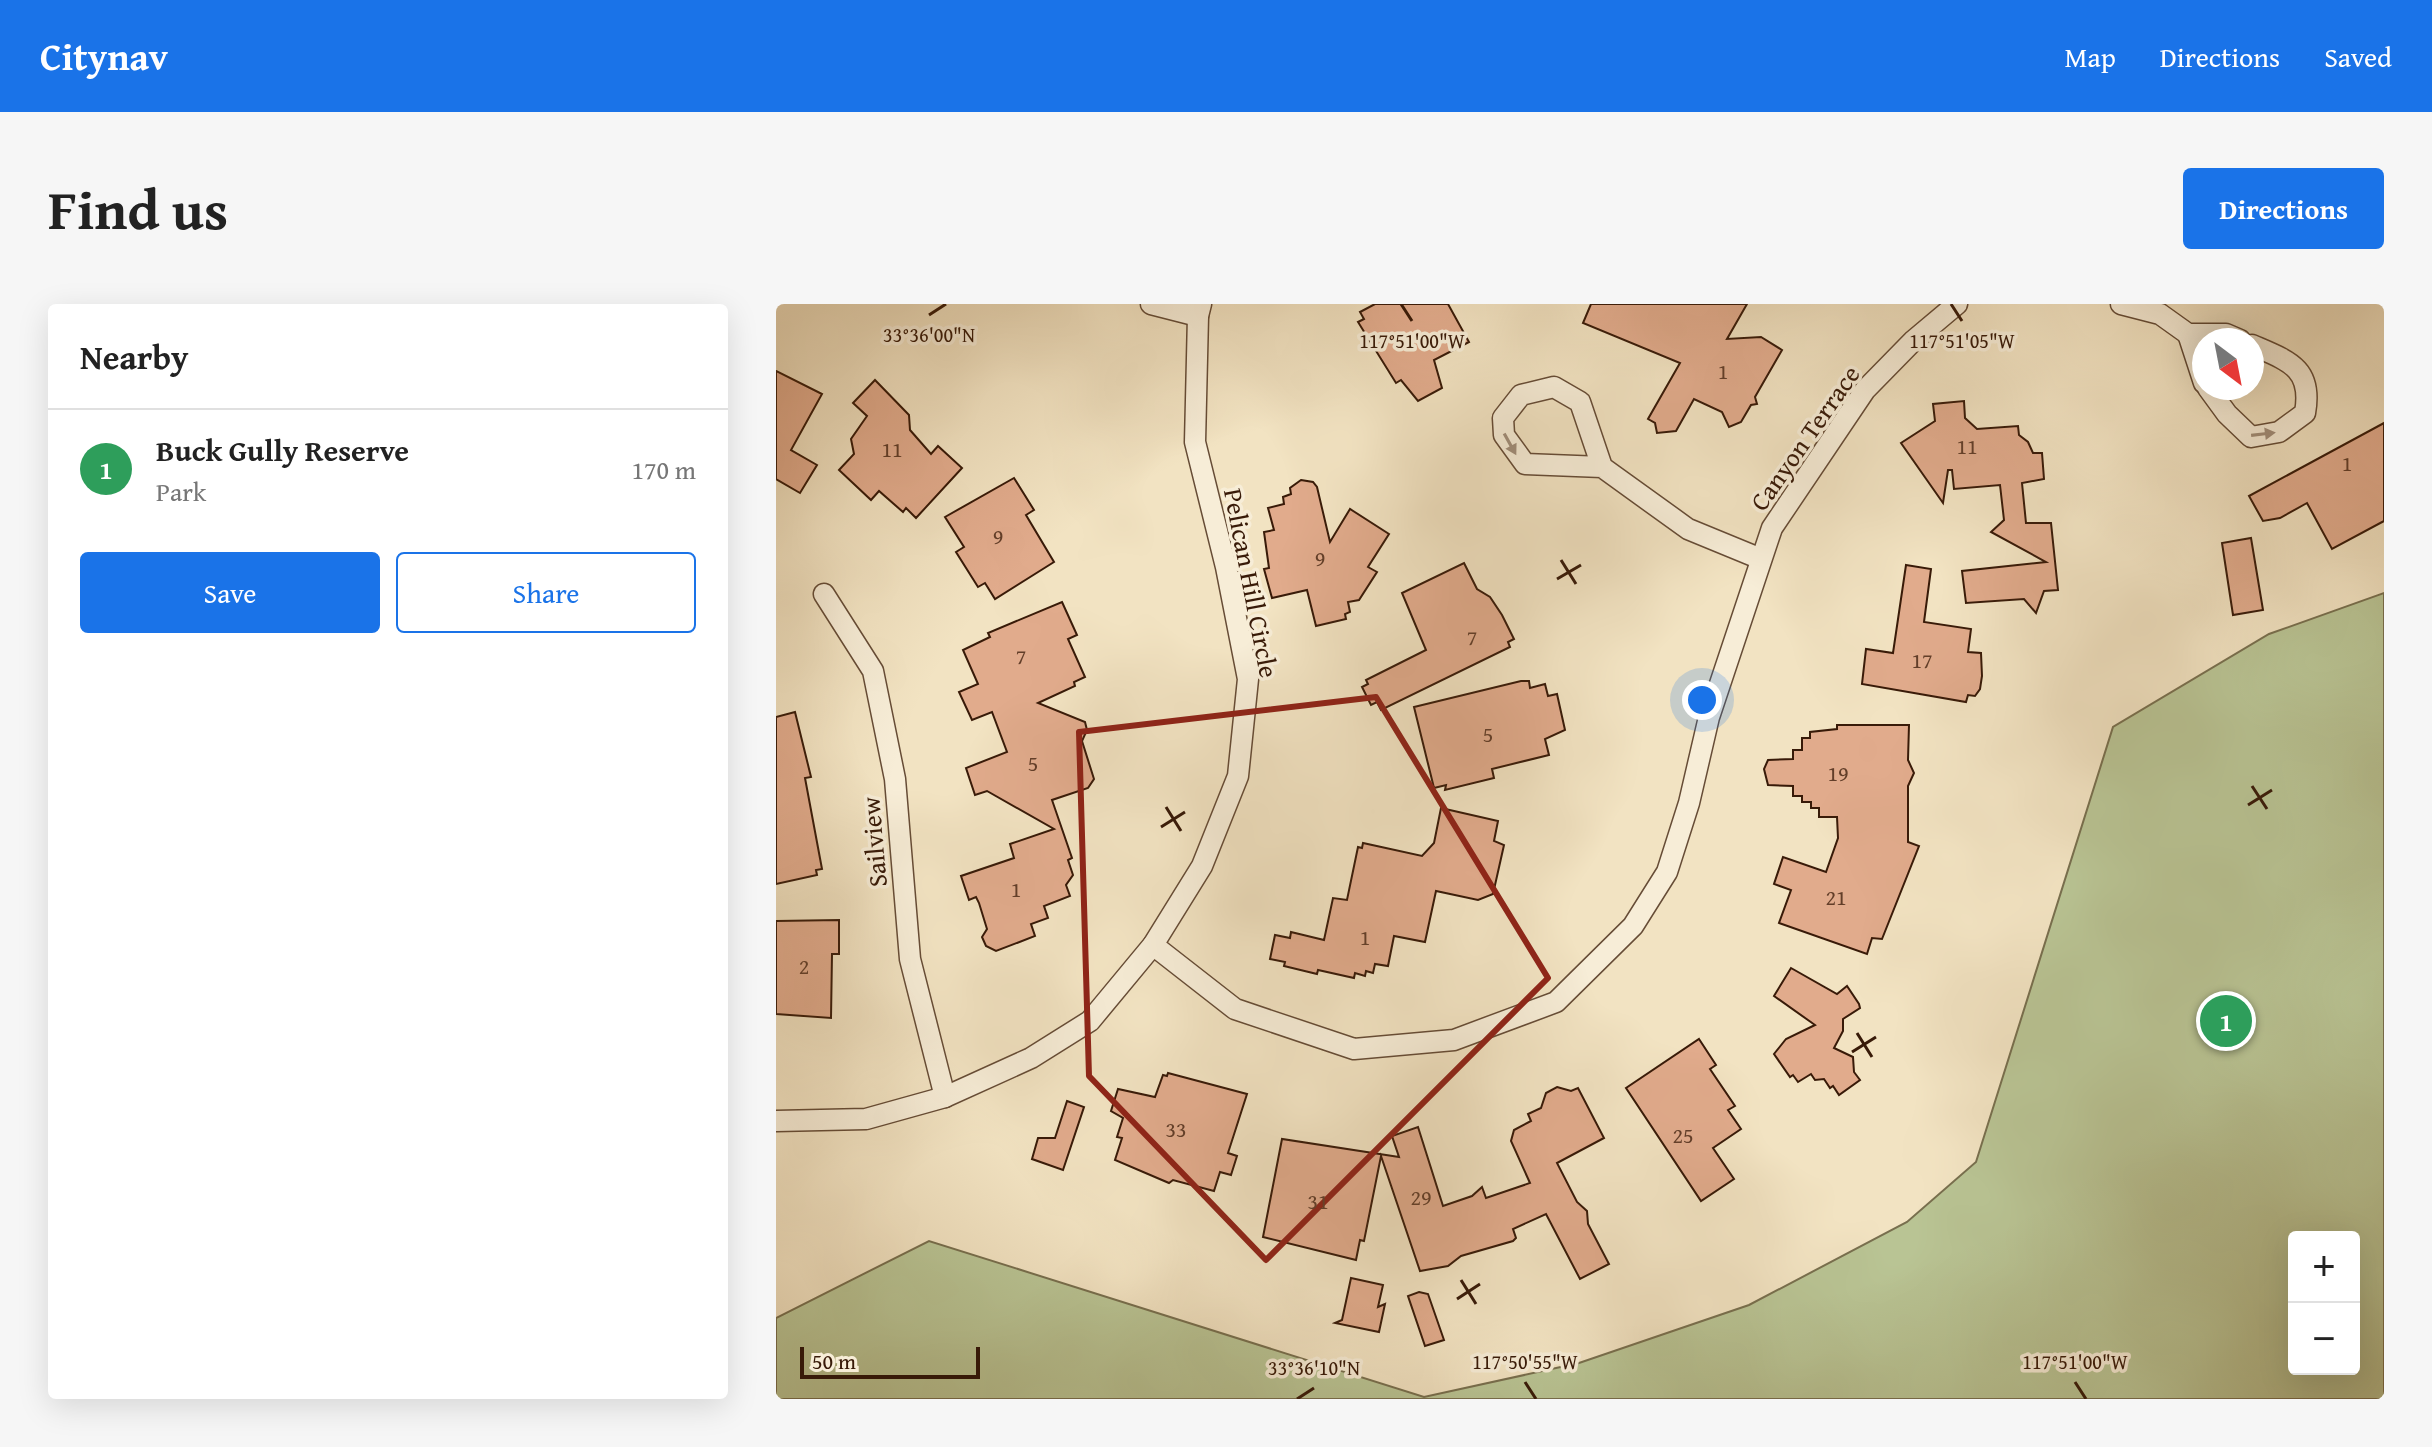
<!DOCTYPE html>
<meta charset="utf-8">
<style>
body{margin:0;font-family:"Gentium Book Plus",serif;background:#f6f6f6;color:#222}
.controls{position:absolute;right:24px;bottom:24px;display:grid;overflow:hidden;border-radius:8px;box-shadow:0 8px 32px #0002}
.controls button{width:72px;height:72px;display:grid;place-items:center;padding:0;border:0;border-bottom:2px solid #e0e0e0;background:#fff;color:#222;font:40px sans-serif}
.compass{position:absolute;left:1416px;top:24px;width:72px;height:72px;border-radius:50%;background:#fff;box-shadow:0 8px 32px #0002;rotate:148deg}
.scale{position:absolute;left:24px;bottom:20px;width:180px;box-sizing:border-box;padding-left:8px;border:4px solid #381a08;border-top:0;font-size:22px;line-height:28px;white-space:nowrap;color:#381a08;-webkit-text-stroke:6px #f7edd7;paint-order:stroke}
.you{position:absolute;left:926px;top:396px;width:28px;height:28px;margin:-20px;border:6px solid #fff;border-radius:50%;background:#1a73e8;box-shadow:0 0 0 12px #1a73e833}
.badge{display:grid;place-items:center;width:52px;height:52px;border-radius:50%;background:#1a73e8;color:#fff;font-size:26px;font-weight:700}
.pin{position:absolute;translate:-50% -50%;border:4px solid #fff;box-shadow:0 2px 8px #0006}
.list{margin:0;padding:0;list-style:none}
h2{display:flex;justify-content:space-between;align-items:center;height:104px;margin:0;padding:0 32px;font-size:34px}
h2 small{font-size:26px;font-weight:400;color:#767676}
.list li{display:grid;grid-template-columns:52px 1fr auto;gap:24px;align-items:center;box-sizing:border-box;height:120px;padding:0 32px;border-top:2px solid #e0e0e0}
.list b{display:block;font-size:30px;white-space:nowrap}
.list p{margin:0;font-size:26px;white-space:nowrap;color:#767676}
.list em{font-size:26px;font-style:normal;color:#767676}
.actions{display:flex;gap:16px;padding:24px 32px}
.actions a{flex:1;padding:18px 0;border:2px solid #1a73e8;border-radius:8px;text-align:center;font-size:28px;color:#1a73e8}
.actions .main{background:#1a73e8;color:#fff}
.map{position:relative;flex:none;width:1608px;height:1095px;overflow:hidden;border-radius:8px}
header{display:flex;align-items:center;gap:48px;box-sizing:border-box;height:112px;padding:0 40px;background:#1a73e8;color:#fff}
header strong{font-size:38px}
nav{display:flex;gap:44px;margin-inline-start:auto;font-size:28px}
.intro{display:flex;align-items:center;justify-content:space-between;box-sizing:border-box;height:192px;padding:0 48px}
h1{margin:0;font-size:56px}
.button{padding:20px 36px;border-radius:8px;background:#1a73e8;color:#fff;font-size:28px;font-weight:700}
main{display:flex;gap:48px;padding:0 48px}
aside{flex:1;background:#fff;border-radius:8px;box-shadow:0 8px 32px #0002}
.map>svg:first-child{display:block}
.green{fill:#b9c494;stroke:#786f4e;stroke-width:2;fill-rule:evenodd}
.building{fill:#e1ab8c;stroke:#381a08;stroke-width:2}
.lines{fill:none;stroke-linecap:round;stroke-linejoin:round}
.street-casing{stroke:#664c36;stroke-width:23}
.street{stroke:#f7edd7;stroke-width:20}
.oneway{fill:#a18e7a}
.marked{fill:none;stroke:#8f2418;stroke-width:6;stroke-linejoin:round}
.ticks{fill:none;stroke:#381a08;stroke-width:3}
.labels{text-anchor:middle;stroke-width:7;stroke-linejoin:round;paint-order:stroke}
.number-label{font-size:22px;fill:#623e29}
.street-label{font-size:26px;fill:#381a08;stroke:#f7edd7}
.ticks-label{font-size:20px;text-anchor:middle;fill:#381a08;stroke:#f7edd7;stroke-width:7;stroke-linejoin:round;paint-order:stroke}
</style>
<header>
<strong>Citynav</strong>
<nav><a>Map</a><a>Directions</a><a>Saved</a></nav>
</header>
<div class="intro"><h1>Find us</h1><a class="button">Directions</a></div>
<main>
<aside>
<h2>Nearby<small></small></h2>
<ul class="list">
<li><span class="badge" style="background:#2e9e5b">1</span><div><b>Buck Gully Reserve</b><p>Park</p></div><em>170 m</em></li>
</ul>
<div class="actions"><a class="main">Save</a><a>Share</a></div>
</aside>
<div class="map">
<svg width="1608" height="1095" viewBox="0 0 1608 1095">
<rect width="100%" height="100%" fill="#f2e3c2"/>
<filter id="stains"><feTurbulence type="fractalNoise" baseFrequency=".0025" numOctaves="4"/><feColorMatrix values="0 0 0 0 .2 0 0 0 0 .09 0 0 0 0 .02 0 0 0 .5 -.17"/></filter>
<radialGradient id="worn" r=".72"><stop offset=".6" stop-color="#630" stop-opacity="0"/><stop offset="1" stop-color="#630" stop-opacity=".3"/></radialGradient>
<!-- green -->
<path class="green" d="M1608 289V1095H0V1014L153 937 648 1093 803 1059 973 1001 1131 918 1200 858 1337 423 1493 330ZM1518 933H1578V1065H1518Z"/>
<!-- building -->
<g class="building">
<polygon points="599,0 672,0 693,38 658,56 666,84 642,97 625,76 620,79 582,18 588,15 584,8"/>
<polygon points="815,0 971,0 951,35 985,33 1006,46 979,93 981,100 975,101 965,118 953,123 946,108 918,95 900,127 881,129 879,119 872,115 904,59 807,19"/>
<polygon points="0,67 46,90 15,146 41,161 24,189 0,175"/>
<polygon points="99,76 133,111 134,126 155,150 162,142 186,164 140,214 130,204 127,208 103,187 95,196 63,166 78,150 75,135 91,112 77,99"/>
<polygon points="1188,97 1189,114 1201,125 1242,122 1243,131 1252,138 1257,149 1266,149 1268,175 1246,179 1250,219 1275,219 1282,286 1268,287 1260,309 1248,295 1190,299 1186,267 1270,258 1215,228 1228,216 1224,181 1178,185 1176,166 1172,166 1167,199 1125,139 1159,117 1157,100"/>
<polygon points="1608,119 1608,217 1556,245 1531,199 1504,214 1487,217 1473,192"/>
<polygon points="238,174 258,206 250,211 278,258 219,295 209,279 202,283 180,248 188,243 169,213"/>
<polygon points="525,176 537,178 541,183 554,238 574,205 613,230 592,263 601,268 583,296 572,298 574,308 569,310 570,315 540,322 531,286 496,294 488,265 493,264 488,228 498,226 492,204 508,200 507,193 515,190 514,184"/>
<polygon points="1475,234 1487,306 1457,311 1446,239"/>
<polygon points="688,259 701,285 714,293 726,311 738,335 732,338 734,343 605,406 601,398 595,401 586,383 592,380 590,376 650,346 626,289"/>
<polygon points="1130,261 1155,265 1148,318 1195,325 1192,348 1205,349 1206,372 1204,385 1199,392 1192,391 1190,398 1086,380 1090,345 1117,349"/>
<polygon points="286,298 301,331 292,335 309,373 298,378 299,382 262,399 309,418 311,426 306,437 318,475 312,484 276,496 296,554 292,556 297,571 290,581 294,592 268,602 272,614 255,620 259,632 220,647 210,642 206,633 211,625 203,599 200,593 193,596 185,572 238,554 234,540 278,525 211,487 199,491 190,464 231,448 216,408 196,416 183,388 202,380 187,346 214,333 212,329"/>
<polygon points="745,377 753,377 754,384 769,380 772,392 781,390 789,426 769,435 773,451 716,465 718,474 669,486 670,481 658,484 638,403"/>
<polygon points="19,408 35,473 29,474 46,565 40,566 41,571 0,580 0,413"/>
<polygon points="1061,421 1133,421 1132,456 1138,469 1132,482 1132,538 1143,542 1106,635 1096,634 1091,650 1003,619 1015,586 998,580 1007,553 1050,568 1062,534 1061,513 1043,513 1043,504 1035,504 1035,498 1026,498 1026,492 1017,492 1017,482 992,481 988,465 992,456 1017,455 1017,446 1026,446 1026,434 1034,434 1034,428 1061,425"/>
<polygon points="665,504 722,517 718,537 728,541 717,590 702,596 660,587 649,638 618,632 612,662 599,660 597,669 590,667 589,672 579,669 578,674 542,666 541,670 508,662 509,658 494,655 499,631 514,634 515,628 548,636 557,594 571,596 582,543 586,544 587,539 646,552 658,539"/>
<polygon points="63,616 63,650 56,650 55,714 0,710 0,617"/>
<polygon points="1015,664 1061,690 1071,682 1083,700 1084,704 1067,715 1067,727 1058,744 1077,753 1078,768 1084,776 1063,791 1057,782 1054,784 1048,775 1039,776 1035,770 1022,778 1017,771 1014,773 998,750 1010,735 1039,721 998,692"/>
<polygon points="923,735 940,761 934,765 959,802 952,806 965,825 937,844 958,875 925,897 850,784"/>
<polygon points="392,769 471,790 452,849 461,852 455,871 444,868 438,887 397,876 393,879 339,856 346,834 341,833 347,814 335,807 342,785 379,793 387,771 391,772"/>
<polygon points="781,783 795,787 802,784 828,834 781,859 801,898 811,907 812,920 833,960 804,975 770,910 737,925 740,934 737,937 685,952 672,962 644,967 605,852 588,937 584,936 580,956 487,933 506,835 623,853 616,832 642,823 667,902 696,892 706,883 710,894 754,879 735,837 738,826 755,817 752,810 765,804 770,789"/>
<polygon points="291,797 308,803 287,866 256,855 262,834 279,834"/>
<polygon points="575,974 607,981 602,1003 609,1000 603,1028 559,1019 566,1016"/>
<polygon points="643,988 652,990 668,1036 649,1042 632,992"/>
</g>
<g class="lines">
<!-- street casing -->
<g class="street-casing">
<g id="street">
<polyline points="375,0 422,12"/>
<polyline points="1345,0 1384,10 1412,30 1450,30 1464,36"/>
<polyline points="1412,30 1428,79"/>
<path d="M1432 84 1451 110 1475 133 1503 128 1529 109C1537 64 1513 57 1476 41"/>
<polyline points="826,163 804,98 778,83 745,91 727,114 728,131 749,160 826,163 912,225 985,255"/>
<polyline points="48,290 97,367 119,475 134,655 169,793"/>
<polyline points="377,641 459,705 578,745 678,736 780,698 857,622 891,568 913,499 933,413 996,224 1089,86 1137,37 1181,0"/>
<polyline points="0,817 90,815 169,793 255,754 314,717 377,641 426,562 462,472 472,375 450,263 419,138 422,12 425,0"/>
</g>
</g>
<!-- street -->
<use href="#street" class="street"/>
</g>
<!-- one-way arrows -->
<defs><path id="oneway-solid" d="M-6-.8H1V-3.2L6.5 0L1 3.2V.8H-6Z" transform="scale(2)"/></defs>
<g class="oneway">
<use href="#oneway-solid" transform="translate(1487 130) rotate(-7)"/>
<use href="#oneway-solid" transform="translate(734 140) rotate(61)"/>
</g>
<!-- marked area -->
<path class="marked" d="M600 393 772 674 490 956 313 772 303 428Z"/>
<!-- ticks -->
<path class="ticks" d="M625 0 636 17M1175 0 1186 17M153 11 170 0M785 256 800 280M781 275 805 261M1476 482 1491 505M1472 501 1496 486M390 503 405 527M385 523 409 508M1081 729 1096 753M1076 748 1100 733M685 976 700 1000M681 995 704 980M749 1078 760 1095M1299 1078 1310 1095M521 1095 538 1084"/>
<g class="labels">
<!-- number labels -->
<g class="number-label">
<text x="947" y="75">1</text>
<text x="1191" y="150">11</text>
<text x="116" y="153">11</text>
<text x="1571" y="167">1</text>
<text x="222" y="240">9</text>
<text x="544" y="262">9</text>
<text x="696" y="341">7</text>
<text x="245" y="360">7</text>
<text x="1146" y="364">17</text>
<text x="712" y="438">5</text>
<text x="257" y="467">5</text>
<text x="1062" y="477">19</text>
<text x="240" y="593">1</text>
<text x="1060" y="601">21</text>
<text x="589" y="641">1</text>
<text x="28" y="670">2</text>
<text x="400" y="833">33</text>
<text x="907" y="839">25</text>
<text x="645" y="901">29</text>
<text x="542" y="905">31</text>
</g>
<!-- street labels -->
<g class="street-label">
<text transform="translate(1029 134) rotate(-55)" y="9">Canyon Terrace</text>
<text transform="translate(475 279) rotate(79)" y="9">Pelican Hill Circle</text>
<text transform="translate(98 538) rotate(-95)" y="9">Sailview</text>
</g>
</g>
<g class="ticks-label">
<text x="153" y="38">33°36'00"N</text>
<text x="636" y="44">117°51'00"W</text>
<text x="1186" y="44">117°51'05"W</text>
<text x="749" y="1065">117°50'55"W</text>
<text x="1299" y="1065">117°51'00"W</text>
<text x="538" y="1071">33°36'10"N</text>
</g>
<rect width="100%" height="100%" filter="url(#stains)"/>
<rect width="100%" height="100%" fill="url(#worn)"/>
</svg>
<div class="controls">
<button>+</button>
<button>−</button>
</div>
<svg class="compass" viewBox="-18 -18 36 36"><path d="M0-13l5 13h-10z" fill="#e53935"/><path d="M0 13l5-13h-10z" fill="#767676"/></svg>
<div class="scale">50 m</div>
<div class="you"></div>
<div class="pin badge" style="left:1450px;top:717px;background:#2e9e5b">1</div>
</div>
</main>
